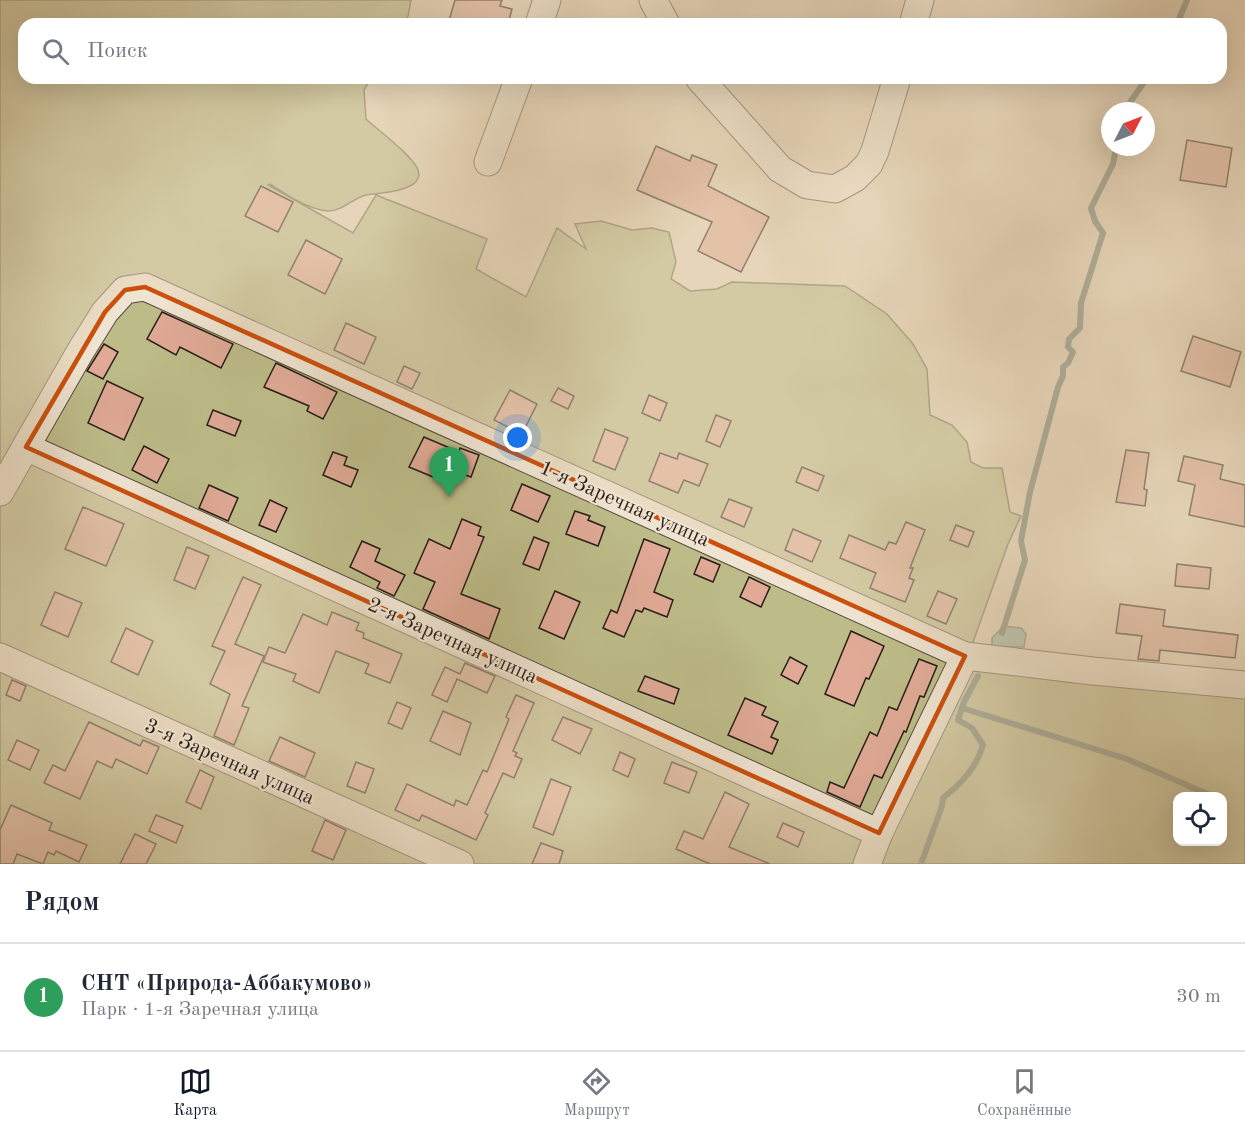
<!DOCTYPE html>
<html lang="ru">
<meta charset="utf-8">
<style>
body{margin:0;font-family:"Old Standard TT",serif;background:#f6f6f7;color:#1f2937}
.controls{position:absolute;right:18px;bottom:18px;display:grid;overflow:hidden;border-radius:12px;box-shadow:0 6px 24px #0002}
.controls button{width:54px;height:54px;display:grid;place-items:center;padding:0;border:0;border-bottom:2px solid #e0e1e3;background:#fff;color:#1f2937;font:30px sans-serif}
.compass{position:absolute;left:1101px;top:102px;width:54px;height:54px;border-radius:50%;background:#fff;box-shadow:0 6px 24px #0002;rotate:48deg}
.you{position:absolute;left:518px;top:438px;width:21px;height:21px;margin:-15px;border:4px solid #fff;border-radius:50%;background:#1a73e8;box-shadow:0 0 0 9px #1a73e833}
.badge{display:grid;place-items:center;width:39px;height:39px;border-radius:50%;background:#111827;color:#fff;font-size:20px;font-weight:700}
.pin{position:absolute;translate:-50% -50px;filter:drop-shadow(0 2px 3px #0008)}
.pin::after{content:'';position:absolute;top:32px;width:21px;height:18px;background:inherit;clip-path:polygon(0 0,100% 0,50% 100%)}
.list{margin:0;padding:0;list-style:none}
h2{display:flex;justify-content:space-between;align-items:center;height:78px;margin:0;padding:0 24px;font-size:26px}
h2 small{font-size:20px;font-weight:400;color:#747a83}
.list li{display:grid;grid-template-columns:39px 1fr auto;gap:18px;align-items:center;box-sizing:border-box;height:108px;padding:0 24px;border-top:2px solid #e0e1e3}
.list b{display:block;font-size:22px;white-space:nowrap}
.list p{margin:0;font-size:20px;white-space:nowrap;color:#747a83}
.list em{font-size:20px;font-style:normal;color:#747a83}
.icon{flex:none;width:33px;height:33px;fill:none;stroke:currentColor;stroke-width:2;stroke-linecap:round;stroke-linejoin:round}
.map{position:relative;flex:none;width:1245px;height:864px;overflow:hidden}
.search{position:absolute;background:#fff;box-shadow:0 6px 24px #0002;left:18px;right:18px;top:18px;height:66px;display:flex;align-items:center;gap:15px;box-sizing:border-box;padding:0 21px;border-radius:18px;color:#747a83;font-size:22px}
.sheet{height:186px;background:#fff}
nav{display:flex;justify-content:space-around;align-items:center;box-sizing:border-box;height:84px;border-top:2px solid #e0e1e3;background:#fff;font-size:16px;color:#747a83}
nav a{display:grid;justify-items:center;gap:3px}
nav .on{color:#111827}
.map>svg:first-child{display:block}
.green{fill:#bdbc89;stroke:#726c50;stroke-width:1.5;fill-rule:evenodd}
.water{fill:#96b9ac;stroke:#6a7b70;stroke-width:1.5}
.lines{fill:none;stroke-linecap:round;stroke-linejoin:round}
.stream{stroke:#6a7b70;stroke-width:6}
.building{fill:#e0aa96;stroke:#281d17;stroke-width:1.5}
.minor-casing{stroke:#584b3f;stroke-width:29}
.minor{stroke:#efe4d1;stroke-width:27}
.marked{fill:none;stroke:#cb500e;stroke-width:4.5;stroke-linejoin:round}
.labels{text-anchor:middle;stroke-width:4.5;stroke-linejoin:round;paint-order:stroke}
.street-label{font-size:21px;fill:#281d17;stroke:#efe4d1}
</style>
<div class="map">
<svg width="1245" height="864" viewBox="0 0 1245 864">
<rect width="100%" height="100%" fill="#e6d6b8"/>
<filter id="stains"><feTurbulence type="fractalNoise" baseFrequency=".00333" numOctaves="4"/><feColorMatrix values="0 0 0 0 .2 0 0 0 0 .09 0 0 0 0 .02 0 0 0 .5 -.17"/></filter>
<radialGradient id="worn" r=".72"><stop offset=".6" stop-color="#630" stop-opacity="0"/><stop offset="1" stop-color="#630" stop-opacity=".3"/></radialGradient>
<!-- green -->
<path class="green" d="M0 0H411L408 16 404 24H24V78H371L364 90 366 119C378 130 413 156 418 170 426 192 376 193 366 195 353 198 343 211 328 211 309 210 286 194 270 184L268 185 353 233 376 195 487 239 476 269 526 297 557 228 586 249 575 224 601 221 632 230 652 228 669 232 676 262 671 279 690 291 717 289 732 282 845 286 887 314 913 344 927 369 930 415 952 425 967 442 971 462 983 468H1002L1010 512 1021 516 1008 544 972 645 1245 691V864H0ZM1178 796H1222V842H1178Z"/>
<!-- water -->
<polygon class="water" points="1004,626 1021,628 1026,634 1024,647 992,647 992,638"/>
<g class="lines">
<!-- stream -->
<g class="stream">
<polyline points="1177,24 1187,0"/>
<polyline points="1124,111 1147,78"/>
<polyline points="1002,633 1025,560 1021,541 1030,492 1058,387 1063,376 1063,367 1068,363 1073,352 1068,347 1069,339 1080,328 1081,303 1103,233 1095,221 1091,208 1113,164 1116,147"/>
<polyline points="962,708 1127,759 1212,796"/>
<path d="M921 864 942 806 943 798C962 783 976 768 983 745L972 728 958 720 964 702 978 676"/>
</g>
</g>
<!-- building -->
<g class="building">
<polygon points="455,0 502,0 500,6 512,9 508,24 448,24"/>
<polygon points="1187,140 1232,148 1226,187 1180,180"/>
<polygon points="656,146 690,161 692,155 717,165 708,186 769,217 741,272 698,251 712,222 637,190"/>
<polygon points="261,186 293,202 278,232 245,216"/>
<polygon points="306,240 342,259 325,294 288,275"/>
<polygon points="162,312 233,344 221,368 180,347 176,355 147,339"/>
<polygon points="346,323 376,337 364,364 334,350"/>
<polygon points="1193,336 1241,352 1230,387 1181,371"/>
<polygon points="104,344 118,352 103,379 87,371"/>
<polygon points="276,363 337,392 323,419 307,411 309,406 264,387"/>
<polygon points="404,366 420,373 412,389 397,382"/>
<polygon points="107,381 143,398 124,440 88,423"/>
<polygon points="558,388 574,396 568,409 551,401"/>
<polygon points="510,390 537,404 522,434 494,420"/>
<polygon points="649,395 667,403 660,421 642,413"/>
<polygon points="213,410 241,421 235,436 207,425"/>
<polygon points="716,415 731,421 720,447 706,441"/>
<polygon points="605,429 628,438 615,470 593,461"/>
<polygon points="424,437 459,452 460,448 479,455 471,477 449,469 443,481 409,467"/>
<polygon points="144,446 169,459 157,483 132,470"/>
<polygon points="1126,450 1149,453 1144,489 1147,490 1145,506 1116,502"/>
<polygon points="333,452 347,457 344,465 358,470 351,487 323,475"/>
<polygon points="660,453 677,459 679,453 708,464 699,486 684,480 678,493 649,481"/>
<polygon points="1184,456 1223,465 1220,479 1245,485 1245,527 1189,515 1195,485 1178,481"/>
<polygon points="802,467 824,476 818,491 796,482"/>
<polygon points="522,484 550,496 538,522 511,510"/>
<polygon points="209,485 238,498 228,521 199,508"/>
<polygon points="729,499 752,508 744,527 721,517"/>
<polygon points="270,500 287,508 276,532 259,525"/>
<polygon points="83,507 124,524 106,566 65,549"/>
<polygon points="575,511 590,516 588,520 605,527 598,546 566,534"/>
<polygon points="462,519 481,527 478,535 484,537 461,594 500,609 489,639 423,609 435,582 414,573 429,539 450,549"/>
<polygon points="906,522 925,530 910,568 913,568 909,578 914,580 905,602 870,588 876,573 840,558 849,535 885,550 889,542 896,544"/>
<polygon points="956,525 974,532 968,547 950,540"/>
<polygon points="793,529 821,541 812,562 785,550"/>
<polygon points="534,537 549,543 539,570 523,564"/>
<polygon points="644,539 670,549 654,592 673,600 667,617 644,608 642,612 636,610 624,637 603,628 611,610 617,613"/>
<polygon points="362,541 380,549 375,561 405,575 394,596 377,588 380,582 350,567"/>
<polygon points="187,547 209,556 195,589 174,580"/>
<polygon points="701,557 720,565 713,582 694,574"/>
<polygon points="1177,564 1211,568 1209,589 1175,586"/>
<polygon points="243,577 261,585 235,644 264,656 242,706 249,708 234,745 214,736 230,694 210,684 225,651 212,646"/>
<polygon points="749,577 770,587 761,607 740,597"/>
<polygon points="555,591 580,602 564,639 539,628"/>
<polygon points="938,591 957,599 946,624 927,616"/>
<polygon points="55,592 82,603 68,637 41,625"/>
<polygon points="1120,604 1165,610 1163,626 1238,635 1235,658 1160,650 1159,661 1138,659 1142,636 1116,633"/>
<polygon points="332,612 359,623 356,630 364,633 363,638 402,654 390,683 365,673 369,664 336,651 319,693 293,681 296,674 263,662 269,647 285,653 303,614 327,625"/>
<polygon points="126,628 153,641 138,675 111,662"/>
<polygon points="851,631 884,646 869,679 866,678 854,706 825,694"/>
<polygon points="790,657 807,666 798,684 781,675"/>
<polygon points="919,659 937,666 924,697 920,696 906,732 904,731 882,778 874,775 860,807 827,792 830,782 844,788 870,732 877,736 889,707 897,710"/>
<polygon points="465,663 495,676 487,693 457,679 447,702 432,695 445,667 460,674"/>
<polygon points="645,676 679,689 674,704 638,691"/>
<polygon points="12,680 26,686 20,701 6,695"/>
<polygon points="516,695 534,703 513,751 517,753 515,756 522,759 514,778 503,773 485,813 488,815 476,840 422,815 419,821 395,810 407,784 454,806 456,800 467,805 483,770 487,772 509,719 506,717"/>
<polygon points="745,698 766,707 762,715 778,722 771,737 778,740 772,754 728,735"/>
<polygon points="397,702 411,708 402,729 388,723"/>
<polygon points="443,711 471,723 460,755 430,741"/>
<polygon points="563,717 592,729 580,754 552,740"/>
<polygon points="89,722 140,746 143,740 159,747 147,774 116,759 112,768 97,761 80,799 44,783 53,765 65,771"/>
<polygon points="280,737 315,753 305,777 269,761"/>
<polygon points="17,740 39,750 30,770 8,760"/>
<polygon points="620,752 635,759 628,777 613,770"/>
<polygon points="356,762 374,769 365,793 347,786"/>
<polygon points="672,762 697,772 689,793 664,783"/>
<polygon points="200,770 214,777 201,809 186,802"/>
<polygon points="551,779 571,787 553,835 533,827"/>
<polygon points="725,792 749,804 729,847 770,864 710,864 676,849 684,831 703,839"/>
<polygon points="11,805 52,823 49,830 87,845 79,862 56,851 54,855 48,852 43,864 17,854 13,864 0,864 0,830"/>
<polygon points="156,815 183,826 176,843 149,831"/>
<polygon points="325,820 346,830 333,860 312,851"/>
<polygon points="783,823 804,832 798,847 777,837"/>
<polygon points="135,834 156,844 146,864 120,864"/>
<polygon points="541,843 563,851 559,864 532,864"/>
</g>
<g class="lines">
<!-- minor casing -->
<g class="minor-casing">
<g id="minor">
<polyline points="653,0 666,24"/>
<polyline points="539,24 547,0"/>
<polyline points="913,24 920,0"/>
<polyline points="699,78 780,169 807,185 835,189 855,178 869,164 875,151 897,78"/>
<polyline points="488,162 519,78"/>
<polyline points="26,447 879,833"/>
<polyline points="0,492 80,352 105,312 125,290 145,287 965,656 1093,671 1245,685"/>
<polyline points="0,657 460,864"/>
<polyline points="867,864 879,833 965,656"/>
</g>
</g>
<!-- minor -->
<use href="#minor" class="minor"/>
</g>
<!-- marked area -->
<path d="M0 0H1245V864H0ZM145 287 965 656 879 833 26 447 105 312 125 290Z" fill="#e6d6b8" fill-opacity=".55" fill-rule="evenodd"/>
<path class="marked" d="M145 287 965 656 879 833 26 447 105 312 125 290Z"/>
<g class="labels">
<!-- street labels -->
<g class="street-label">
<text transform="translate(625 503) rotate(24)" y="7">1-я Заречная улица</text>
<text transform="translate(453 640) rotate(24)" y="7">2-я Заречная улица</text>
<text transform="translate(230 761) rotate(24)" y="7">3-я Заречная улица</text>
</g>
</g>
<rect width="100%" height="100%" filter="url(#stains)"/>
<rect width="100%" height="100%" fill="url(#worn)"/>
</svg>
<div class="controls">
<button><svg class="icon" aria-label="locate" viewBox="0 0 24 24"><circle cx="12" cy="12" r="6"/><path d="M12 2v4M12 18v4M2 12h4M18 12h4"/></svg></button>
</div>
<svg class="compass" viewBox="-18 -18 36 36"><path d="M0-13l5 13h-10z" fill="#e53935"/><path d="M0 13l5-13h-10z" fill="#747a83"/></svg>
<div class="you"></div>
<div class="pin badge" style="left:449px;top:497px;background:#2e9e5b">1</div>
<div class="search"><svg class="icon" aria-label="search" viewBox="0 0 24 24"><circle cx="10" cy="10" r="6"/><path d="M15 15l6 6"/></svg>Поиск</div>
</div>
<section class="sheet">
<h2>Рядом<small></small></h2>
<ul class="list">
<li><span class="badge" style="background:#2e9e5b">1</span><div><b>СНТ «Природа-Аббакумово»</b><p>Парк · 1-я Заречная улица</p></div><em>30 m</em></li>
</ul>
</section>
<nav>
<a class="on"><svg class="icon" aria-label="map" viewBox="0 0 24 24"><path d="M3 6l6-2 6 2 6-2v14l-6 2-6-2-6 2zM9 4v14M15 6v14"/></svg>Карта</a>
<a><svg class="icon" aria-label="directions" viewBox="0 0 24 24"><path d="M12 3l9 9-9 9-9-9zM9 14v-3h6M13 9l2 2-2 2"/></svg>Маршрут</a>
<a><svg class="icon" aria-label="saved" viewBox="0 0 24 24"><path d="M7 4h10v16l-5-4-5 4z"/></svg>Сохранённые</a>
</nav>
